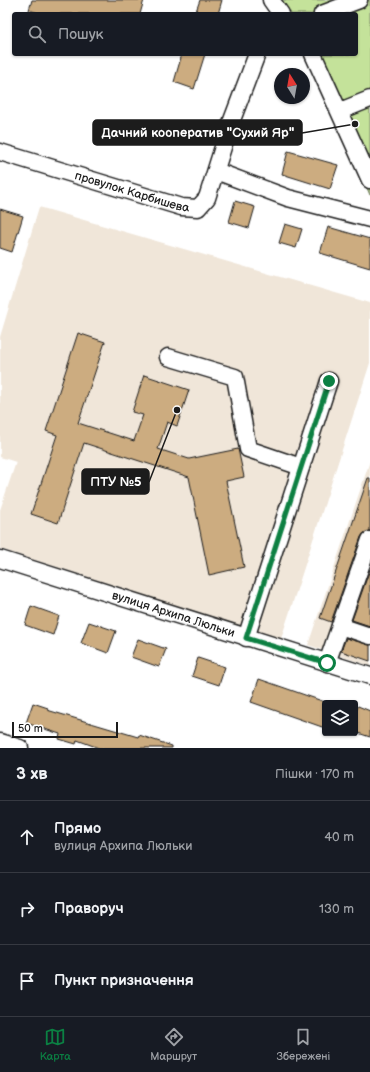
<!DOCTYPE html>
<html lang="uk">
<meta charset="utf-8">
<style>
body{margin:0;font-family:"Balsamiq Sans",sans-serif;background:#20242c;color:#f1f3f6}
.controls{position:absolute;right:12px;bottom:12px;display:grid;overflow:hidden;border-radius:4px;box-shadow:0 1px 3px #0004}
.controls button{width:36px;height:36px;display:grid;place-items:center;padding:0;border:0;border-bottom:1px solid #363941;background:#171b24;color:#f1f3f6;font:20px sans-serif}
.compass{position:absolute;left:274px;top:68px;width:36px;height:36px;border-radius:50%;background:#171b24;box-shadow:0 1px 3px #0004;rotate:349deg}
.scale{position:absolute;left:12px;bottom:10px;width:106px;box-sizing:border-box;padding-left:4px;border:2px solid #1c1c1c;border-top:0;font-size:11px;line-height:14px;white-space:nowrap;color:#1c1c1c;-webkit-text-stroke:3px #fff;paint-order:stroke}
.stop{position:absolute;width:12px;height:12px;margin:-9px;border:3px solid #0b8043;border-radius:50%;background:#fff}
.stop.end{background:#0b8043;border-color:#fff;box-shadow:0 1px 4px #0008}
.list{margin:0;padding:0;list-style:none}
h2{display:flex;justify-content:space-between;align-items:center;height:52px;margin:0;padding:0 16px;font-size:17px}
h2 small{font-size:13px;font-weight:400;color:#9ea1a6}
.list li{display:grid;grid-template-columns:26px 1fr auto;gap:12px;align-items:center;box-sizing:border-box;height:72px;padding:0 16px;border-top:1px solid #363941}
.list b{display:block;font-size:15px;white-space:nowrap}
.list p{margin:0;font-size:13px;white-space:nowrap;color:#9ea1a6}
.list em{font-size:13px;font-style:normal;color:#9ea1a6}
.icon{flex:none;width:22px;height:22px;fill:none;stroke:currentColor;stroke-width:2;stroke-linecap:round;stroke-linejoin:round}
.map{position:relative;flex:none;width:370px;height:748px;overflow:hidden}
.search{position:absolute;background:#171b24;box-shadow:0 1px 3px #0004;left:12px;right:12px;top:12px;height:44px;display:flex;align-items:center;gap:10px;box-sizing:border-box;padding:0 14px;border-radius:4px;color:#9ea1a6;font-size:15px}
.sheet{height:268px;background:#171b24}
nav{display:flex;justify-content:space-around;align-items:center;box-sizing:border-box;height:56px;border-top:1px solid #363941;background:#171b24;font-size:11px;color:#9ea1a6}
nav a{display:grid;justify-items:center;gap:2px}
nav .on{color:#0b8043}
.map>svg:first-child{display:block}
.built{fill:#f0e6d9}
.green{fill:#c4e29a;stroke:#707f5b}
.building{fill:#ccac80;stroke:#1c1c1c}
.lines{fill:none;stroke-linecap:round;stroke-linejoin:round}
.minor-casing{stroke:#1c1c1c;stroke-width:19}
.minor{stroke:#fff;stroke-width:16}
.route{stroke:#0b8043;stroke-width:5}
.labels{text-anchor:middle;stroke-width:3;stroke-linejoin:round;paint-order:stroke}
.street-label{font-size:12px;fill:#1c1c1c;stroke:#fff}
.leader{fill:none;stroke:#1c1c1c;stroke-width:1.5}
.callout-dot{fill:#1c1c1c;stroke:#fff;stroke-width:1.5}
.callout{fill:#1c1c1c;stroke:#1c1c1c;stroke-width:1.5}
.callout-label{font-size:13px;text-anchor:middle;font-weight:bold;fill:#fff}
</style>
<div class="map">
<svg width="370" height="748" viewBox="0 0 370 748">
<rect width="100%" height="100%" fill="#fff"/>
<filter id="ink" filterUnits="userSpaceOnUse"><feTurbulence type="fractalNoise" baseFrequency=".025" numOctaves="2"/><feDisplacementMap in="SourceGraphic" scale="8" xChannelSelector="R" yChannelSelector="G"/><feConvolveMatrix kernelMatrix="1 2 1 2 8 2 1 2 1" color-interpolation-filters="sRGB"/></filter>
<g filter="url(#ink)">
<!-- built -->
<g class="built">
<polygon points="39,207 370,303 370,363 281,639 0,549 0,510 16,462 0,457 0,337"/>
<polygon points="370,461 370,666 308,645"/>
</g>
<!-- green -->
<polygon class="green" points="281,0 370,0 370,195 308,54 356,54 356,14 291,14"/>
<!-- building -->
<g class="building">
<polygon points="32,0 144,0 140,14 42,14 29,10"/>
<polygon points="200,0 222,0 218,14 195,14"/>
<polygon points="182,54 205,54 194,89 174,82"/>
<polygon points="288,151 338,165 330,189 282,174"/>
<polygon points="235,201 255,207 249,228 229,222"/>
<polygon points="0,209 23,216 12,252 0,248"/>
<polygon points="285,224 302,229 296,248 279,243"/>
<polygon points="328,227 370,239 370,268 320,253"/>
<polygon points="78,333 105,342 78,423 134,441 143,415 132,412 144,375 189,390 177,426 167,422 158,449 189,459 238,449 244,477 226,481 244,567 209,575 189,477 84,443 58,523 31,514 57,435 46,431"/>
<polygon points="368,478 370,478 370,531 364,533 361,537 331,622 320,618"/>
<polygon points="370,569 370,626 352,620"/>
<polygon points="31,606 59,616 53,635 25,625"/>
<polygon points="89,622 116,631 108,653 81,643"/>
<polygon points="346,638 370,645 370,661 341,651"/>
<polygon points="138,639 166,649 159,667 131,657"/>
<polygon points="198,658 225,667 219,685 192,676"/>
<polygon points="259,679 325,702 325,728 251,702"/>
<polygon points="33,703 48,708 47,710 138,737 139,735 172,746 172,748 99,748 77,740 76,744 59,739 60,734 26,723"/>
<polygon points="358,706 370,711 370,737 355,732 355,714"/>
</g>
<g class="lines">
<!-- minor casing -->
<g class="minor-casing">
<g id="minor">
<polyline points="271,0 281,14"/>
<polyline points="322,14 359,0"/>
<polyline points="313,54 370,180"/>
<polyline points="340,111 370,99"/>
<path id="s1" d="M0 152 181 207 198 208 207 198 229 128 257 54"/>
<polyline points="216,171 288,198 370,219"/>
<polyline points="168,357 235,377 248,449 301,467"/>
<path id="s2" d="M0 559 370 676"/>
<polyline points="340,626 370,636"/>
<polyline points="246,638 329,381"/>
<polyline points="327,663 370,540"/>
<polyline points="0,742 20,748"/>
</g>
</g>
<!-- minor -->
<use href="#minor" class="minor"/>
</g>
</g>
<g class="lines" filter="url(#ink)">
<!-- route -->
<polyline class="route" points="327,663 246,638 329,381"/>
</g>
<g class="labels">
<!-- street labels -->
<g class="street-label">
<text dy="4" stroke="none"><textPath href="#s1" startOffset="138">провулок Карбишева</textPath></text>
<text dy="4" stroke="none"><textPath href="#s2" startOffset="182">вулиця Архипа Люльки</textPath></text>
</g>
</g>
<!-- callouts -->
<path class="leader" d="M355 124L302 133M177 410L149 482"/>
<g class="callout-dot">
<circle cx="355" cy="124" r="4"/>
<circle cx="177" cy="410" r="4"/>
</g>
<g class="callout">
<rect x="93" y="120" width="209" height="25" rx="4"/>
<rect x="82" y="469" width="67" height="25" rx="4"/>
</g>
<g class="callout-label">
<text x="198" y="137">Дачний кооператив "Сухий Яр"</text>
<text x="116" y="486">ПТУ №5</text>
</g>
</svg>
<div class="controls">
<button><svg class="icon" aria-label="layers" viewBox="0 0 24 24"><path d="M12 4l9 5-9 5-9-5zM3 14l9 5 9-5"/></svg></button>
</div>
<svg class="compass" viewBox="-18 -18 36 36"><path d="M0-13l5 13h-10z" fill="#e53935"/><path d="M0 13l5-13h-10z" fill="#9ea1a6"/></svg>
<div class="scale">50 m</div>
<div class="stop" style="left:327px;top:663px"></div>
<div class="stop end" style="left:329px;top:381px"></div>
<div class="search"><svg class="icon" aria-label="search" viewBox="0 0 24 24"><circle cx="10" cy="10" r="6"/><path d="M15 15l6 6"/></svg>Пошук</div>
</div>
<section class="sheet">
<h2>3 хв<small>Пішки · 170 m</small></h2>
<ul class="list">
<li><svg class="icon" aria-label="ahead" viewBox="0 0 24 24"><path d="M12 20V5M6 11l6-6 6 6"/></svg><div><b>Прямо</b><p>вулиця Архипа Люльки</p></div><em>40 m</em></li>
<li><svg class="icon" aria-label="right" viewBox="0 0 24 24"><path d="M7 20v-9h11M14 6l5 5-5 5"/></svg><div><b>Праворуч</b></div><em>130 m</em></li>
<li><svg class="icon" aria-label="arrive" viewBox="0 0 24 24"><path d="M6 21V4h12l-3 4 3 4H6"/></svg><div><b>Пункт призначення</b></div></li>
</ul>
</section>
<nav>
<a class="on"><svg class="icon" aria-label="map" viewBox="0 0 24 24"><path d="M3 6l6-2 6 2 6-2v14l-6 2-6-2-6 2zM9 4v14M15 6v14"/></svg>Карта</a>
<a><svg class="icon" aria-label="directions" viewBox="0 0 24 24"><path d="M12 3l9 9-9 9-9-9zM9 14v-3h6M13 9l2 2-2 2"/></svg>Маршрут</a>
<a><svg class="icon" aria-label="saved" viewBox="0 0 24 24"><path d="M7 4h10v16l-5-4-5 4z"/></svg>Збережені</a>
</nav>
